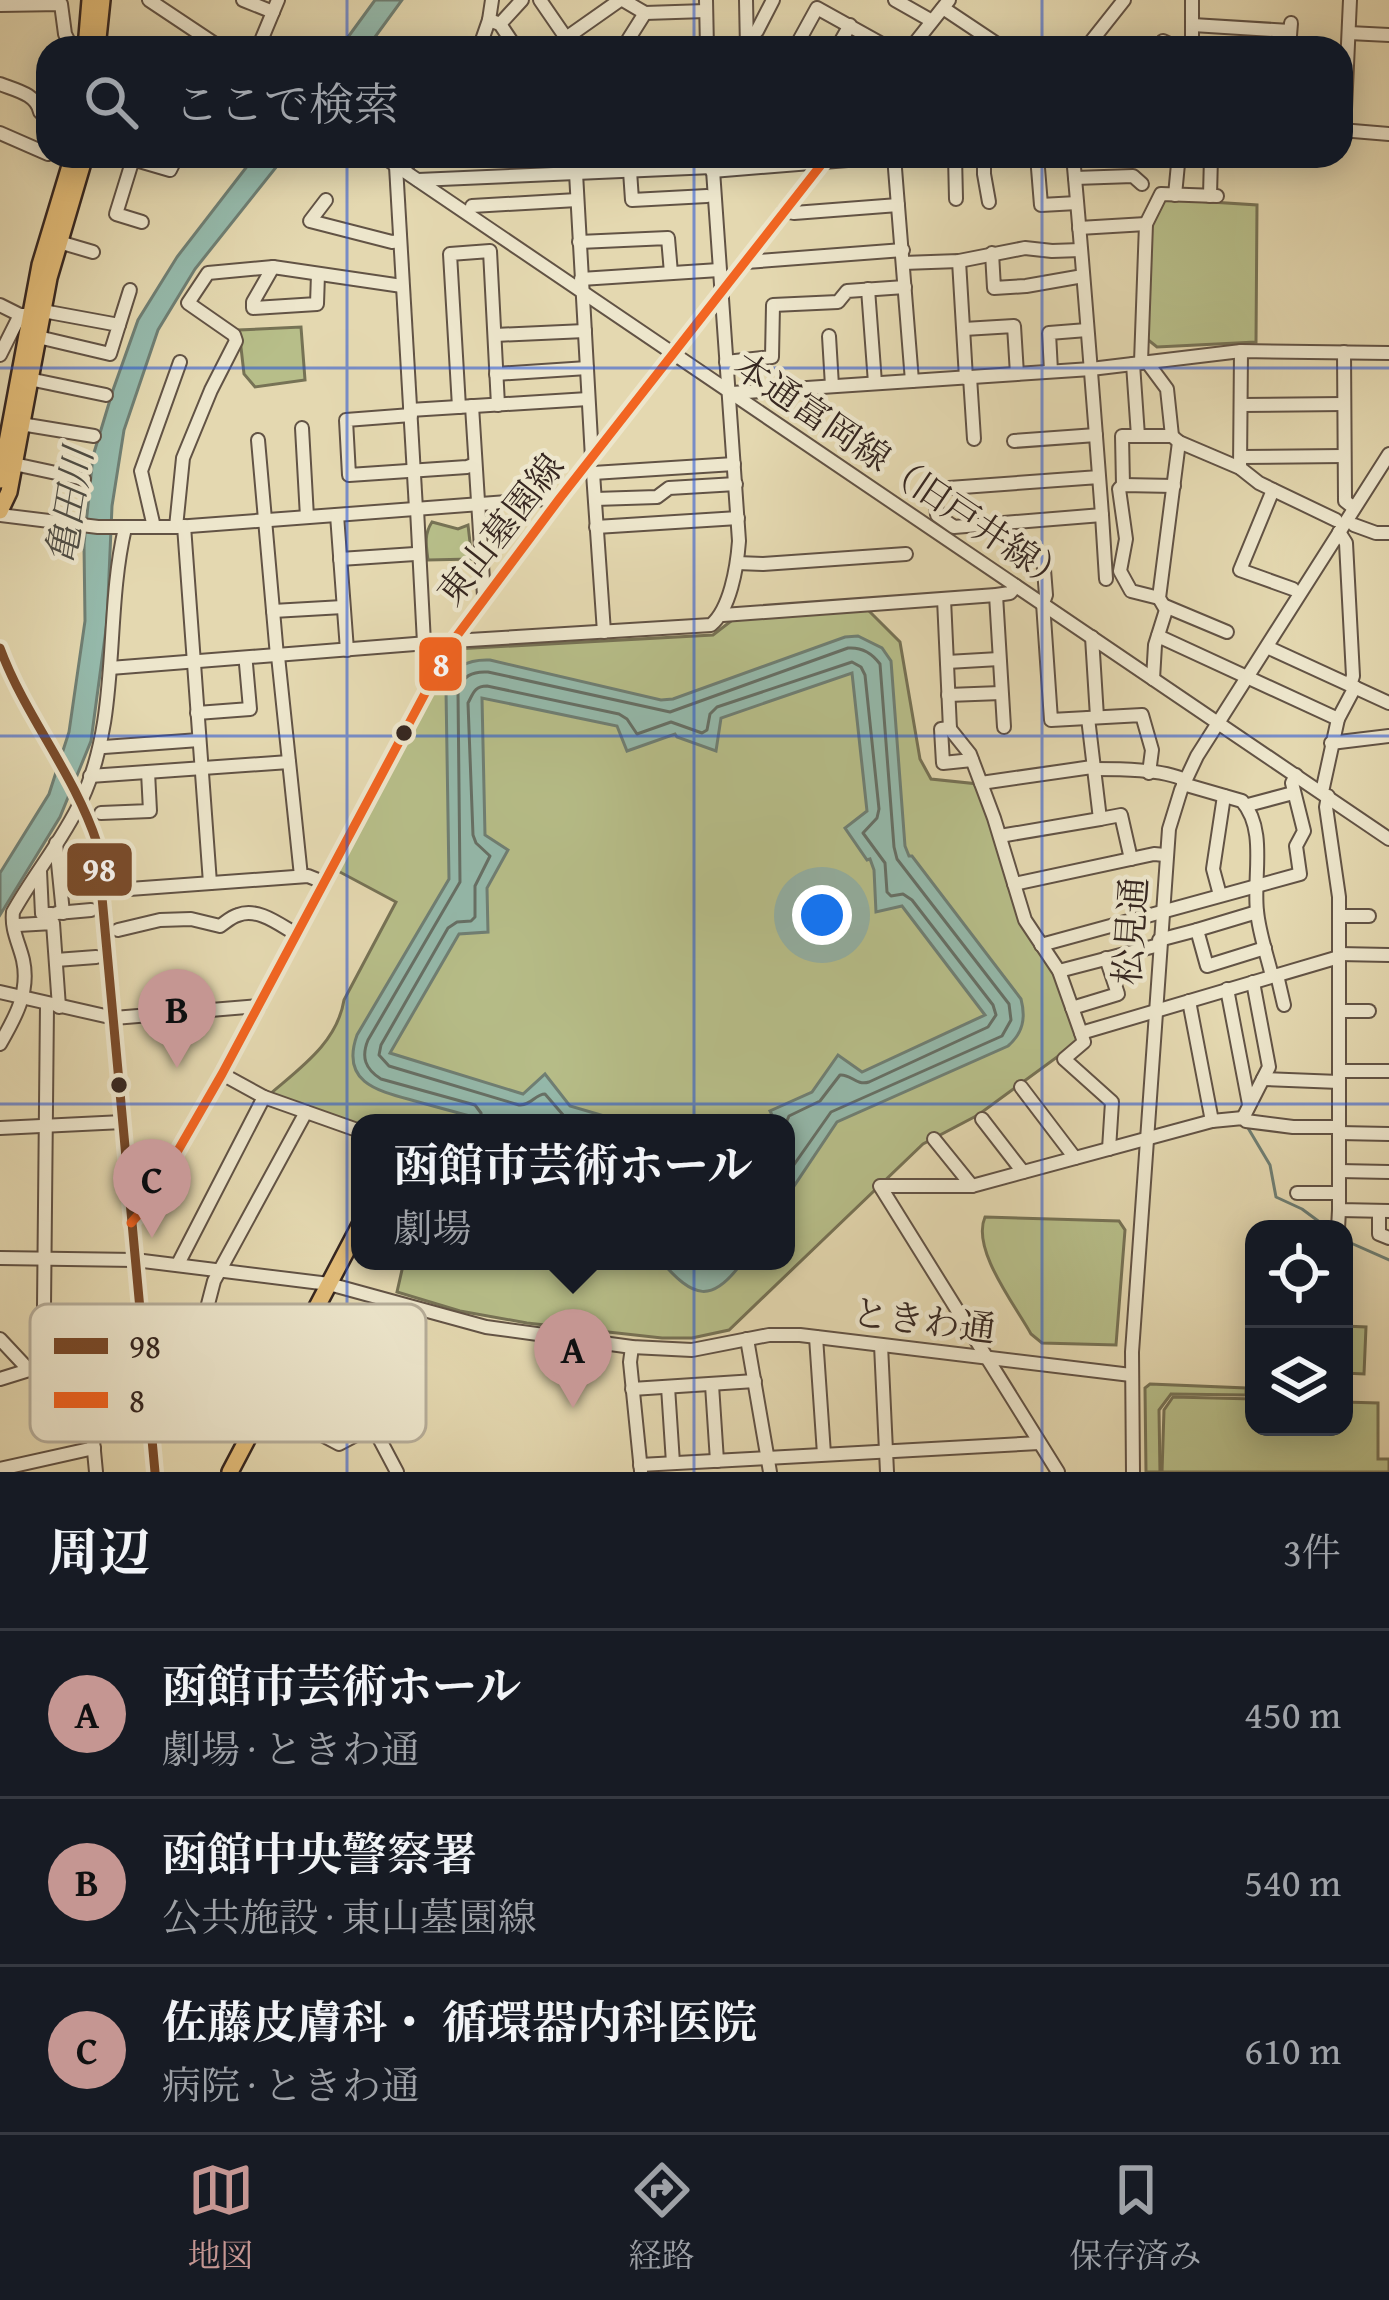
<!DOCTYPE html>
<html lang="ja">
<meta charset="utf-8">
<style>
body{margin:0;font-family:"Gentium Book Plus","Noto Serif JP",serif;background:#242831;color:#f1f3f6}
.controls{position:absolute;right:36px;bottom:36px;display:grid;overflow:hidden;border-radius:24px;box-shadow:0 6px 30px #0003}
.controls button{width:108px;height:108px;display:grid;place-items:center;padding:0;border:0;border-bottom:3px solid #363941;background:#171b24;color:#f1f3f6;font:60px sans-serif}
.you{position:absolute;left:822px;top:915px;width:42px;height:42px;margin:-30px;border:9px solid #fff;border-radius:50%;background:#1a73e8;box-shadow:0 0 0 18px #1a73e833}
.badge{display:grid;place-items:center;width:78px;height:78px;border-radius:50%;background:#c59692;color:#111;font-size:39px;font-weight:700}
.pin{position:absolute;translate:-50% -99px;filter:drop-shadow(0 3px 6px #0008)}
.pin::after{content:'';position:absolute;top:63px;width:42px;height:36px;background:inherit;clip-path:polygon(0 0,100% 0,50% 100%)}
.popup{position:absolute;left:351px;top:1114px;width:444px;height:156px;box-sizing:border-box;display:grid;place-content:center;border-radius:24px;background:#171b24;filter:drop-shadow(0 3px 9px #0005);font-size:39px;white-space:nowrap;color:#9ea1a6}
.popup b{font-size:45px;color:#f1f3f6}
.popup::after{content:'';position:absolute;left:50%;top:100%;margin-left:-24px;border:24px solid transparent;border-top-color:#171b24}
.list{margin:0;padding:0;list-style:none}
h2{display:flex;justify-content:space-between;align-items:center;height:156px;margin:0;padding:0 48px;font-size:51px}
h2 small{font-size:39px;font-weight:400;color:#9ea1a6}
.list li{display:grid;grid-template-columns:78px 1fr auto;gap:36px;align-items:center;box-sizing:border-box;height:168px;padding:0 48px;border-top:3px solid #363941}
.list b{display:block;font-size:45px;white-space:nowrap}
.list p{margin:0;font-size:39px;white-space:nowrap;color:#9ea1a6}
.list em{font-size:39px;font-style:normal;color:#9ea1a6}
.icon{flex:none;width:66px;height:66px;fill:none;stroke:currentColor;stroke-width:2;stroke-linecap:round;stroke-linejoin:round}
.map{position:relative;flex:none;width:1389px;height:1472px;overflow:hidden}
.search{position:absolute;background:#171b24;box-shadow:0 6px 30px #0003;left:36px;right:36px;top:36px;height:132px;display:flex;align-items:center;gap:30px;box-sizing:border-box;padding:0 42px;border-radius:36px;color:#9ea1a6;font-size:45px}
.sheet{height:660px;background:#171b24}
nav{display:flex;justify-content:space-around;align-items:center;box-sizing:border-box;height:168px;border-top:3px solid #363941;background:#171b24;font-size:33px;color:#9ea1a6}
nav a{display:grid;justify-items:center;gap:6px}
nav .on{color:#c59692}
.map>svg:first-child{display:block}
.green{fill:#b7be89;stroke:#767255;stroke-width:3}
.water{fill:#95baac;stroke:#6f7f74;stroke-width:3}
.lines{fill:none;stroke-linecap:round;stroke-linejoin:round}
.shore{stroke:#667066;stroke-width:3}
.stream{stroke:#6f7f74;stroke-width:3}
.minor-casing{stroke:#625345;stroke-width:16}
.major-casing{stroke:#362721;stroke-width:20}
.minor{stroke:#ede6cc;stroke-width:12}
.major{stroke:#e2bc78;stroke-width:15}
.bus-1-casing{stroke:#ede6cc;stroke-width:18}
.bus-2-casing{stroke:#ede6cc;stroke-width:18}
.bus-1{stroke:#7a4b2a;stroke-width:9}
.bus-2{stroke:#f26522;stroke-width:9}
.grid{fill:none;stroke:#1d4ed8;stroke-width:3;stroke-opacity:0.55}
.bus-dot{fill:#362721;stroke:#ede6cc;stroke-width:4.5}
.labels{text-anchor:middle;stroke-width:9;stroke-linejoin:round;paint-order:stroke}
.street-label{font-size:36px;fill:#362721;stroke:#ede6cc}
.water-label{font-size:39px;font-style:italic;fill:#4e4c44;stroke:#ede6cc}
.key{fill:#ede6cc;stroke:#b6ad99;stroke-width:3}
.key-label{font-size:33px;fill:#362721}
.line-badge{stroke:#ede6cc;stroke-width:4.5}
.badge-label{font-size:33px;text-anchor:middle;font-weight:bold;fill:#fff}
</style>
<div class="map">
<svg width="1389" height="1472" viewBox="0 0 1389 1472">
<rect width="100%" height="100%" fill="#e4d8b0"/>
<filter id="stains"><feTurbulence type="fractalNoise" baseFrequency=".00167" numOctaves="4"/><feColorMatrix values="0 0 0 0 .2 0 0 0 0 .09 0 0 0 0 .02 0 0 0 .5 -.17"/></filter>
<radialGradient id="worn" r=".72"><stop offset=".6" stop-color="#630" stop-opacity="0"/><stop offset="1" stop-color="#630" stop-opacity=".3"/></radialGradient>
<!-- green -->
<g class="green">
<polygon points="1164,199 1257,205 1256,342 1157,347 1147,339 1150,221"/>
<polygon points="301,327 305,380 255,387 244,374 239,330"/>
<path d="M432 522 458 529 468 525 472 559 428 560C426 545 424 534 432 522Z"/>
<path d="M868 610 900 642 920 759 931 779 978 784 1022 923 1058 976 1079 1041 978 1115 923 1144 729 1330 692 1338H662L527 1323 460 1311 397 1292 404 1261H786V1123H360V1127L269 1095C300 1068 337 1043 344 1000L396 902 338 871 455 649 713 635 735 618Z"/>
<path d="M985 1217 1119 1221 1125 1230 1116 1345 1042 1343 1031 1334C1015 1305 971 1249 985 1217Z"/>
<polygon points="1344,1326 1366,1327 1364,1374 1344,1373"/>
<polygon points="1150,1384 1246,1388 1246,1395 1171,1394 1159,1410 1160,1472 1146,1472 1145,1388"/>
<polygon points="1173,1397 1254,1399 1254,1427 1344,1427 1344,1402 1378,1403 1378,1459 1389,1459 1389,1472 1162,1472 1164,1410"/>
</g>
<!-- water -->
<g class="water">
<polygon points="375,0 402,0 367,48 340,48"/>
<polygon points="255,156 285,156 195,269 158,330 124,430 112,506 107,622 91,741 60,817 0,915 0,873 49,794 69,732 85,621 84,544 93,456 113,390 138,320 177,257"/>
<path d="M858 636 882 648 891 661 905 846 909 856H912L1021 999C1026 1018 1023 1033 1008 1046L837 1122 786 1198V1123H776L770 1111 812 1092 838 1055 862 1072 985 1015 902 906 876 912 874 870 870 859 867 860 845 828 867 811 852 673 721 718 716 751 677 737 675 734 627 751 617 726 482 698 485 835 508 850 487 888 488 932 459 934 390 1053 523 1094 545 1074 570 1106 618 1120 617 1123H471L470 1116C451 1111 433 1106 415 1101 378 1091 340 1083 357 1035L449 879 446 690C452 667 467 659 490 660L661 700 673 699 845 637Z"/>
<path d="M661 1261H743C712 1305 693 1298 661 1261Z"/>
</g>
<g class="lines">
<!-- shore -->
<g class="shore">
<path d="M482 1123 481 1113 475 1105 381 1079C365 1069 361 1057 368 1040L460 882 458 692C462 676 472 671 488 672L670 712 848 648C861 647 872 653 880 664L894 847 897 859 1009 1004 1011 1020 1002 1036 831 1112 786 1176"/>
<path d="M587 1123 564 1116 545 1094C535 1094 531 1106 519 1105L389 1066 379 1055 381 1045 448 928 457 922 471 921 475 917V886L490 856 476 843 473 835 468 703C473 694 474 686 487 686L619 714 627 719 637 734 671 722 702 733 707 730 710 714 717 707 852 662 861 667 865 675 879 809 877 818 863 833 885 863 887 892 891 896 903 894 912 900 993 1005 996 1015 988 1027 869 1082C856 1086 851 1074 840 1075L820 1101 789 1116 786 1123"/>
</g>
<!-- stream -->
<g class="stream">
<polyline points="1248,1128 1270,1165 1276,1197 1302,1209 1329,1229"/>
<polyline points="1344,1240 1389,1260"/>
</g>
<!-- minor casing -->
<g class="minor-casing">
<g id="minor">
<polyline points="149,0 221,48"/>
<polyline points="243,0 273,12"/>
<polyline points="492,0 489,20 500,24 516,48"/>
<polyline points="540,0 573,48"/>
<polyline points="623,0 645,13 706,11"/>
<polyline points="706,0 707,48"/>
<polyline points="746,0 747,48"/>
<polyline points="895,0 932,21"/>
<polyline points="1192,0 1192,48"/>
<polyline points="0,5 61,4 65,34 72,48"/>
<polyline points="943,8 1003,48"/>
<polyline points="500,24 522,0"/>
<polyline points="1193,25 1290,31"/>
<polyline points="1349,33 1389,35"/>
<polyline points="747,37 757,31 773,0"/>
<polyline points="566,38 620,0"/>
<polyline points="628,40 645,13"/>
<polyline points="1163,41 1178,48"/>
<polyline points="258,48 278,0"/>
<polyline points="476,48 481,43 489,20"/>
<polyline points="795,48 817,8 889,48"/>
<polyline points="837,48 850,25"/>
<polyline points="911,48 949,0"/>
<polyline points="1086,48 1124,0"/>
<polyline points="1289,48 1291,23"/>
<path d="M0 84C15 90 37 94 40 112"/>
<polyline points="1341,130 1389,134"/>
<polyline points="1344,131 1350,0"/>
<polyline points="0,133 48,154"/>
<polyline points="122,156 170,170 177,156"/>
<polyline points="382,156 1389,839"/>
<polyline points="894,156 912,381"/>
<polyline points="955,156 956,199"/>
<polyline points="984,156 984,174 989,202"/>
<polyline points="1037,156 1041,205 1077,203"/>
<path d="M1073 156C1084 276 1093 396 1102 515L954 527 937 515 935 489 1099 477"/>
<polyline points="133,159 116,214 142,222"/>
<polyline points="409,163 412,156"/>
<polyline points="396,166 416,509"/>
<polyline points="630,171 632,200 707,196"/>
<polyline points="712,171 897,156"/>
<polyline points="576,173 592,458"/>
<polyline points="1075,178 1133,176 1142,184"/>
<polyline points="418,180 712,167"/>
<polyline points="1175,195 1178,164"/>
<polyline points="1210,196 1211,156"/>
<polyline points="326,200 310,221 392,242 400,241"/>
<polyline points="472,206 577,200"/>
<polyline points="784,211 794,213 898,205"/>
<polyline points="1079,228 1146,224"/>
<polyline points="59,242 93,252"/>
<polyline points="579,242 668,238 671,273"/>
<polyline points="992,253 994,288 1026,286 1083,276"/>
<polyline points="959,261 966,378"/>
<polyline points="746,262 903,250"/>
<polyline points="903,263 959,261 1025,248 1052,251 1081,250"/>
<polyline points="273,267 253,302 253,308 317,304 318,274"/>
<polyline points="581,279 719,270"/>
<polyline points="868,289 875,383"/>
<polyline points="0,305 20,315"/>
<polyline points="119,325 130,290"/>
<polyline points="964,329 1014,326 1017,374"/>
<polyline points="495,335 585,331"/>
<polyline points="829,336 832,386"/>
<polyline points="38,337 110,354 119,325 43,311"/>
<polyline points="1344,352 1345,501 1354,508"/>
<polyline points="0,355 20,315 30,315"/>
<polyline points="726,362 772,357 773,305 838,302 847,291 905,287"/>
<polyline points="1141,362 1146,224 1161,194 1217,196"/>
<polyline points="1147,362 1167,389 1172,436"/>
<polyline points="1133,364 1138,436"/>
<polyline points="1051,371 1049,333 1087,330"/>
<polyline points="496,374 587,368"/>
<polyline points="970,377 974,439"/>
<polyline points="29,379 106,395"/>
<polyline points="732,393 1091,369 1241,351 1389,353"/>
<polyline points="1241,405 1344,404"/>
<polyline points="472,406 484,596"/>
<polyline points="459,407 450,254 490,251 498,405"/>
<polyline points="410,410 588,399"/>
<polyline points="411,415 346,420 349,475 467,467 475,464"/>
<polyline points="21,424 94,436"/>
<polyline points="302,428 307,517"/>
<polyline points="258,440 277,656"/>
<polyline points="1014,441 1096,435"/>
<polyline points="1241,457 1344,456"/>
<polyline points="14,464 84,479"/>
<polyline points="586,466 593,473 604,632"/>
<polyline points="1240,468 1241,351"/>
<polyline points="593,473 734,464"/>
<polyline points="1123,485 1122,436 1172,436 1179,442 1240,468 1259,483 1336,520"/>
<polyline points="1273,490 1240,570 1293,589"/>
<polyline points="595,499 657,497 669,488 736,484"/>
<polyline points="417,509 424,643"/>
<polyline points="0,515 98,527 176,527 560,498"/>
<polyline points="337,515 347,650"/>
<polyline points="1102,515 1106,579"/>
<polyline points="1354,525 1376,533 1389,533"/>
<polyline points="184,526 210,883"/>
<polyline points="154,527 141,471 180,362"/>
<polyline points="176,527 183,458 211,390 236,341 234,335 188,303 208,273 273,267 402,286"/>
<polyline points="596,527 738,518"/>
<polyline points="1339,532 1346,543 1353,676 1350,685"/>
<polyline points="1043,557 1046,595 1043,603 1051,720 1142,715 1152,750 1149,773"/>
<polyline points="340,559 415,554"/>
<polyline points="737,563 763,564 906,554"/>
<polyline points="996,595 1004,727"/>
<polyline points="1159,598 1131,591 1120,571 1126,539 1119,489 1123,485 1174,486"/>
<polyline points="944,599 950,729 970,754 994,818 1025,920 1059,971 1081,1033 1084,1042 1064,1059 1112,1102 1109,1149"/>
<polyline points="1165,606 1227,632"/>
<polyline points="273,611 343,607"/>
<polyline points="723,615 996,595 1010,593 1016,586"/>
<polyline points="1158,636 1338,719"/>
<polyline points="1092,637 1097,717"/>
<polyline points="1267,647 1389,703"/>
<path d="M0 648C25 716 74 773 97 843L155 1472"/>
<polyline points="278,656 301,876"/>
<polyline points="947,662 999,659"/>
<path d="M110 668 453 641 711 625C730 609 737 568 739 541L712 156"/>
<polyline points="1153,679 1155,645 1166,610 1159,598 1179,442"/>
<polyline points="948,695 1001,693"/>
<polyline points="197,713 250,709 246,664"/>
<polyline points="950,728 941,729 943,763 972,760"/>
<polyline points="1331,743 1389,736"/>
<polyline points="104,747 199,740"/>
<path d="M1093 769C1119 769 1162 769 1185 780"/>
<polyline points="90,776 289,762"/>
<polyline points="981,783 1092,767"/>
<path d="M1183 784 1242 801C1267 830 1253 875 1257 911 1259 933 1267 955 1272 976"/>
<polyline points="1322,792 1338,719 1355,687"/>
<polyline points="1328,796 1326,807 1339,897 1339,1210 1389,1211"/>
<polyline points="1248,805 1293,793"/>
<polyline points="101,813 150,811 148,772"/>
<polyline points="1100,819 1121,815 1131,859"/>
<polyline points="1000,836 1100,819 1088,718"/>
<polyline points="56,843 63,913"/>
<polyline points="40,871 42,914 52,914"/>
<polyline points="1014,884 1154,854 1165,855"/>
<polyline points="102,891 308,876 323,882"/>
<polyline points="1220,895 1213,869 1224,796"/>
<polyline points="1257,912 1197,930 1207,966 1265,948"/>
<polyline points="57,913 91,910"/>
<polyline points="1339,916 1369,916"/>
<polyline points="18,925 53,923 59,1007"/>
<path d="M118 930 160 920 191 919 220 926C226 922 231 917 238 915 258 907 280 925 296 934"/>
<polyline points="1159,940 1197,930"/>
<polyline points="1041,945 1300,874 1296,846 1304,831 1292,783 1296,775"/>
<polyline points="1339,954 1389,955"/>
<polyline points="56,960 96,957"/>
<polyline points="1059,971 1159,945"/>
<polyline points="1277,975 1284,1005"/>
<polyline points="1227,989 1249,1104"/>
<polyline points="0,992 114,1018 259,1006"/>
<polyline points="1189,1001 1212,1121"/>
<polyline points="47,1005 44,1307 84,1346 96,1472"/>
<polyline points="1072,1008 1118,994 1106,958"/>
<polyline points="1339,1011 1369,1011"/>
<polyline points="1081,1033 1339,957"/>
<path d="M0 1044C15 1018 30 992 23 960 19 943 11 930 13 912 34 874 63 840 81 801 121 716 104 618 125 528"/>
<polyline points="1339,1071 1389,1071"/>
<polyline points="222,1074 264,1097 360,1131"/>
<polyline points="1263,1079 1339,1082"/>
<polyline points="1021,1087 1075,1158"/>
<polyline points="1243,1118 1269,1067 1253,982"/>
<polyline points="982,1119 1023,1172"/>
<polyline points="0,1128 123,1122"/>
<polyline points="1339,1133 1389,1134"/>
<polyline points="934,1139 972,1186"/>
<polyline points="1339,1171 1389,1172"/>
<polyline points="1297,1193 1339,1193"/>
<polyline points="1379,1211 1379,1234 1389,1238"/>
<polyline points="131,1223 146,1206 222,1074 453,641 560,498 828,156"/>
<polyline points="1338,1229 1339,1210"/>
<polyline points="0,1258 135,1260 329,1284 486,1327 632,1347 692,1350 769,1335 800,1335 1131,1375"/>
<polyline points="178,1264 264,1097"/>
<polyline points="311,1319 318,1323 397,1472"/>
<polyline points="816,1337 824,1454"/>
<polyline points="0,1339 29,1370"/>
<polyline points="747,1339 770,1472"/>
<polyline points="881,1345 887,1472"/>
<polyline points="84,1346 142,1341"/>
<polyline points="632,1347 630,1362 641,1471"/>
<polyline points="144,1355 160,1356 192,1366 339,1444 373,1426"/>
<polyline points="192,1366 214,1281 306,1112"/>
<polyline points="0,1379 29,1370 70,1331"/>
<polyline points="712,1385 717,1461"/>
<polyline points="668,1387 673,1463"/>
<polyline points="632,1389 755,1381"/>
<polyline points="640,1465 1039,1443"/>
<polyline points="0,1469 94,1448"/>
<polyline points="1058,1472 880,1186 972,1186 1212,1121 1243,1118 1246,1121 1293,1127 1339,1127"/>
<polyline points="1133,1472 1132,1352 1169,829 1181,790 1197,756 1389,454"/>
</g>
</g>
<!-- major casing -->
<g class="major-casing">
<g id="major">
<polyline points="86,48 90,0"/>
<polyline points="97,48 102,0"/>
<polyline points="0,480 40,265 73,156"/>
<polyline points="0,511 9,492 49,278 85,156"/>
<polyline points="230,1472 360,1225"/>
</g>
</g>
<!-- minor -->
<use href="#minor" class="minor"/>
<!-- major -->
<use href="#major" class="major"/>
<!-- bus-1 casing -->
<g class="bus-1-casing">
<path id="bus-1" d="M0 648C25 716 74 773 97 843L155 1472"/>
</g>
<!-- bus-2 casing -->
<g class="bus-2-casing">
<polyline id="bus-2" points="131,1223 146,1206 222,1074 453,641 560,498 828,156"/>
</g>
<!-- bus-1 -->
<use href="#bus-1" class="bus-1"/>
<!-- bus-2 -->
<use href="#bus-2" class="bus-2"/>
</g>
<!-- grid -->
<path class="grid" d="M347 0V48M694 0V48M1042 0V48M347 156V1472M694 156V1472M1042 156V1472M0 368H1389M0 736H1389M0 1104H1389"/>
<!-- markers -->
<g class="bus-dot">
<circle cx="404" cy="733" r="10"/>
<circle cx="119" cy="1085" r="10"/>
</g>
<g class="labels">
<!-- street labels -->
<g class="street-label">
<text transform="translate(902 472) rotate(34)" y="13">本通富岡線（旧戸井線）</text>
<text transform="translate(500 529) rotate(-52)" y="13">東山墓園線</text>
<text transform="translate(1130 931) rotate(-86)" y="13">松見通</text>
<text transform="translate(924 1320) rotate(7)" y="13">ときわ通</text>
</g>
<!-- water labels -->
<g class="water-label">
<text transform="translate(69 506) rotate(-81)" y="14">亀田川</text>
</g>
</g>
<!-- legend -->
<rect x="30" y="1304" width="396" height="138" rx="18" class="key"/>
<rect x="54" y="1338" width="54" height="16" fill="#7a4b2a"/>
<rect x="54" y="1392" width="54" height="16" fill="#f26522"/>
<g class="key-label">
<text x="129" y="1358">98</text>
<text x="129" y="1412">8</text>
</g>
<g class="line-badge">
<rect x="417" y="635" width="47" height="58" rx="12" fill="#f26522"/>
<rect x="65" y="841" width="69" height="57" rx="12" fill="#7a4b2a"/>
</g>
<g class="badge-label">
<text x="441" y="676">8</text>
<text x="99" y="881">98</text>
</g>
<rect width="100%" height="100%" filter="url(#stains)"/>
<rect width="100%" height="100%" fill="url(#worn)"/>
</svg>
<div class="controls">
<button><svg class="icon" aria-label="locate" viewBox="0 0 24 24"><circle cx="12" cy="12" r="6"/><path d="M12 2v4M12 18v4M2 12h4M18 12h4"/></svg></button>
<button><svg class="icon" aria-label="layers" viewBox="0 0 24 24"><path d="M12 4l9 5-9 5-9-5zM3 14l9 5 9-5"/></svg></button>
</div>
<div class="you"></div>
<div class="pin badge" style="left:573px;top:1408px">A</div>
<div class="popup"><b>函館市芸術ホール</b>劇場</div>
<div class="pin badge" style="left:177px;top:1068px">B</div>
<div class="pin badge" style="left:152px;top:1238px">C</div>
<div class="search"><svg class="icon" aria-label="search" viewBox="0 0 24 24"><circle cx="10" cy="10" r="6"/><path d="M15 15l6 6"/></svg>ここで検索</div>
</div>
<section class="sheet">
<h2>周辺<small>3件</small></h2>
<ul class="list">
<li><span class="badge">A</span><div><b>函館市芸術ホール</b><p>劇場 · ときわ通</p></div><em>450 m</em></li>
<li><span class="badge">B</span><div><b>函館中央警察署</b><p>公共施設 · 東山墓園線</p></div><em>540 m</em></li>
<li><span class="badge">C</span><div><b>佐藤皮膚科・ 循環器内科医院</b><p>病院 · ときわ通</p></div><em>610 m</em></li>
</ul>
</section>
<nav>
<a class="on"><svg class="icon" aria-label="map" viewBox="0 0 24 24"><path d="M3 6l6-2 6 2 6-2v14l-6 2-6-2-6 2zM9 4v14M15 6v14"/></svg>地図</a>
<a><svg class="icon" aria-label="directions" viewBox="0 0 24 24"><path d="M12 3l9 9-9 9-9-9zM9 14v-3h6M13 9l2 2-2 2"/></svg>経路</a>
<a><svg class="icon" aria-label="saved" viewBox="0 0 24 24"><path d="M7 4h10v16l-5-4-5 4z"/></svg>保存済み</a>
</nav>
